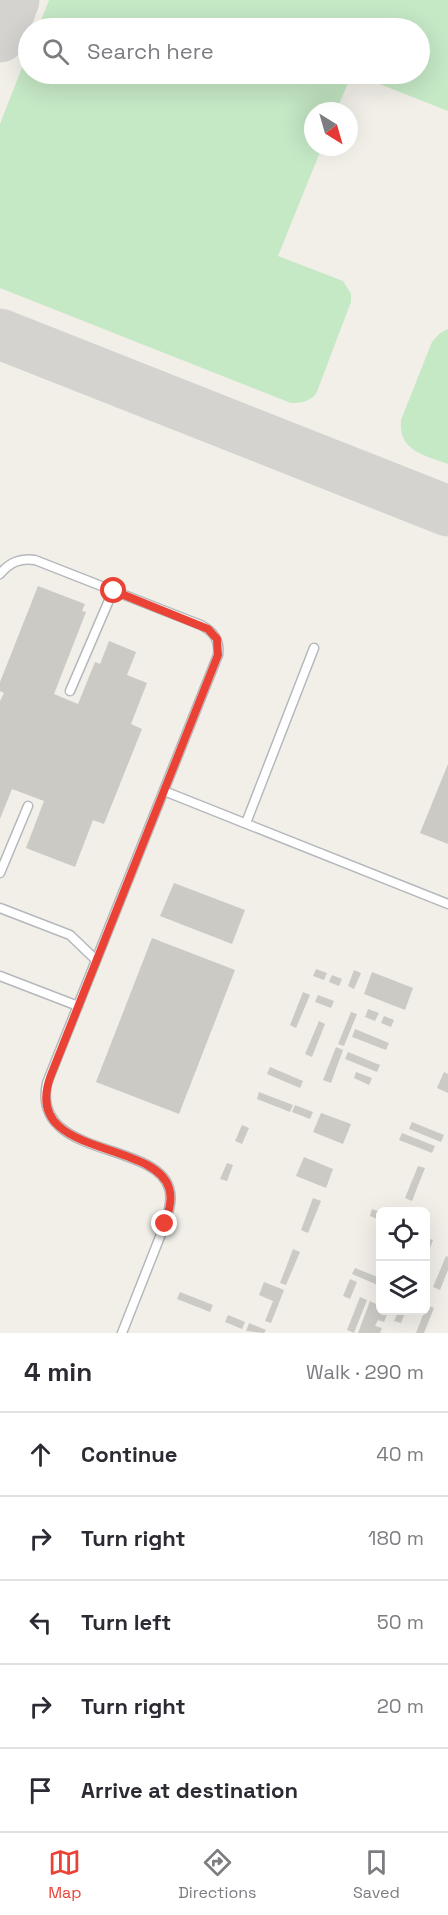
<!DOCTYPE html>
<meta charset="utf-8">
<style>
body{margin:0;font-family:"Space Grotesk",sans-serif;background:#f7f7f7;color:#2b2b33}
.controls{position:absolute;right:18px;bottom:18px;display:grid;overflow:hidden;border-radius:9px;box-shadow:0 6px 24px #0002}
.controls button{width:54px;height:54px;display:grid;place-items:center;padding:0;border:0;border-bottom:2px solid #e1e1e2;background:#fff;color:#2b2b33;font:30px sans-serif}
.compass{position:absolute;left:304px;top:102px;width:54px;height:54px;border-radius:50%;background:#fff;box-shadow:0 6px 24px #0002;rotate:143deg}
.stop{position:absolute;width:18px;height:18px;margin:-14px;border:4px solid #ea4335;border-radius:50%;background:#fff}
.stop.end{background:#ea4335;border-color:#fff;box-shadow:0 2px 6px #0008}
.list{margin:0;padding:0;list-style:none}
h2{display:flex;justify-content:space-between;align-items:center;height:78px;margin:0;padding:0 24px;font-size:26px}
h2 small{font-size:20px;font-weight:400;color:#7c7c81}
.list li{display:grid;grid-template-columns:39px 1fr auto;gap:18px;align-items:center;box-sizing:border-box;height:84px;padding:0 24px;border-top:2px solid #e1e1e2}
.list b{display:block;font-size:22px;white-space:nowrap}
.list em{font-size:20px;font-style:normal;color:#7c7c81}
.icon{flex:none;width:33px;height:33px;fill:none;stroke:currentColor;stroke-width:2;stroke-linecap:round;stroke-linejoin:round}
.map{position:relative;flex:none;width:448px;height:1333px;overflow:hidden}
.search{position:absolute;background:#fff;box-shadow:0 6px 24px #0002;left:18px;right:18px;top:18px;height:66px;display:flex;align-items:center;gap:15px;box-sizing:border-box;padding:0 21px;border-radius:33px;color:#7c7c81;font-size:22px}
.sheet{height:498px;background:#fff}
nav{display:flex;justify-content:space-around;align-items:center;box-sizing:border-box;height:84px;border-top:2px solid #e1e1e2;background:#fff;font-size:16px;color:#7c7c81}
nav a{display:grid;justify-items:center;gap:3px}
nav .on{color:#ea4335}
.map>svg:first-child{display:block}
.green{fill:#c5e8c5}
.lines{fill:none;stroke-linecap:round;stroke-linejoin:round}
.taxiway{stroke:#d4d3d0;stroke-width:51}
.building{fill:#cccac5}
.service-casing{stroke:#b5b8bc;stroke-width:11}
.service{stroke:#fff;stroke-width:8}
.route{stroke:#ea4335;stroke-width:8}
</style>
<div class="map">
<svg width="448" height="1333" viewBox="0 0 448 1333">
<rect width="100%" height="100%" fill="#f1efe8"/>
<!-- green -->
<g class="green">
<polygon points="49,0 448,0 448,111 354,74 420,74 420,28 38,28"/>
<path d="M28 52V74H352L336 111H313V147H322L278 256 343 281 351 294V302L316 394C308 402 302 403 291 403L0 288V124Z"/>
<path d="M448 329V464C424 455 398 451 401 420L432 342 440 333Z"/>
</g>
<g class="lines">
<!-- taxiway -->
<g class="taxiway">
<polyline points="0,37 14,0"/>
<polyline points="0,334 448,511"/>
</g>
</g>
<!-- building -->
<g class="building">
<polygon points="38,586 85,604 82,611 86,612 54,694 78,704 95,662 100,664 109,641 136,652 127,675 147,683 131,724 142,729 104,824 93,820 75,867 26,848 44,801 12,789 0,819 0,701 4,693 0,691 0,682"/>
<polygon points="448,764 448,844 420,833"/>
<polygon points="174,883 245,910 232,944 160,916"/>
<polygon points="152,938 235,970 179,1114 96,1082"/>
<polygon points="316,969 327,973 324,980 313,976"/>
<polygon points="354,970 361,973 354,989 348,986"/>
<polygon points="372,972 413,988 405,1010 364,994"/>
<polygon points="332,975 342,979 339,986 329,982"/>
<polygon points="303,992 310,995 296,1028 290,1025"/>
<polygon points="318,995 334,1001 331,1008 315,1002"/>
<polygon points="368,1009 379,1013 375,1021 365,1017"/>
<polygon points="351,1012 357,1014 344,1046 338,1044"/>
<polygon points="384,1016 394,1020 391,1027 381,1023"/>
<polygon points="319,1021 325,1024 312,1057 305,1054"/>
<polygon points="355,1029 389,1043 386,1050 352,1037"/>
<polygon points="336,1047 343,1050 331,1083 323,1080"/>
<polygon points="348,1052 380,1065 377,1072 345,1059"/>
<polygon points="270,1067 303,1081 300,1088 267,1074"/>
<polygon points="356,1072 372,1078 369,1085 354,1078"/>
<polygon points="444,1072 448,1074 448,1093 437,1088"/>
<polygon points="259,1092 293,1105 290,1112 257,1099"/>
<polygon points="295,1105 313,1112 310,1119 292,1112"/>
<polygon points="321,1113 351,1124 343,1144 313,1132"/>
<polygon points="412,1122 444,1135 441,1142 409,1129"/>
<polygon points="242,1125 249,1128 242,1144 235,1141"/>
<polygon points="402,1133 435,1146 432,1153 399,1140"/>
<polygon points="304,1157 333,1169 326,1188 296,1176"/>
<polygon points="227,1163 233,1165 227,1181 220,1179"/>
<polygon points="418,1166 425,1168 412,1201 405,1198"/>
<polygon points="313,1198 321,1201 308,1233 301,1230"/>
<polygon points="372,1209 380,1212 380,1220 370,1216"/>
<polygon points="427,1238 433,1240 426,1259 426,1242"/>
<polygon points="293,1249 300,1252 286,1285 280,1283"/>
<polygon points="446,1256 448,1257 448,1270 440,1290 433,1287"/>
<polygon points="355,1268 380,1278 380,1286 352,1274"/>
<polygon points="350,1279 357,1282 350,1299 343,1296"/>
<polygon points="264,1282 284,1290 271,1323 265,1321 273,1301 259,1295"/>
<polygon points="180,1292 213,1305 210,1312 177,1299"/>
<polygon points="360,1297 367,1300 354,1333 347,1330"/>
<polygon points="370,1301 380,1306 380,1310 389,1310 384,1322 378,1320 375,1326 382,1328 380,1333 358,1333"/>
<polygon points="427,1305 434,1308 424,1333 416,1333"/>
<polygon points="399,1310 406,1310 401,1323 394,1321"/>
<polygon points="228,1315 245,1322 242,1329 225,1322"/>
<polygon points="249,1323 266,1330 264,1333 246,1331"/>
</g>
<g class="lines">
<!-- service casing -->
<g class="service-casing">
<g id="service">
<path d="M0 574C10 562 20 558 35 560L201 625C214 632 220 640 218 655L47 1083C31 1158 155 1141 169 1188 173 1200 168 1213 165 1224L122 1333"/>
<polyline points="70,691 113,591"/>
<polyline points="164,791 448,904"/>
<polyline points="246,823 314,648"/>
<polyline points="0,873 28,806"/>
<polyline points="0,908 70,935 96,960"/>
<polyline points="0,976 78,1006"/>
</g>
</g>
<!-- service -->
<use href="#service" class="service"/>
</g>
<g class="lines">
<!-- route -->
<path class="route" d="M114 591 208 629 217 639 218 655 51 1075C19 1158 154 1139 169 1188 173 1200 168 1213 165 1224"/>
</g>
</svg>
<div class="controls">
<button><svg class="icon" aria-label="locate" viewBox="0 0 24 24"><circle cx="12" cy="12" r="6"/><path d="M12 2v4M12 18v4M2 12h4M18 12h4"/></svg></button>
<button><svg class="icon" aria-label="layers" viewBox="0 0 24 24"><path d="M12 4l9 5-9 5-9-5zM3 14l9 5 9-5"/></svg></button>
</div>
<svg class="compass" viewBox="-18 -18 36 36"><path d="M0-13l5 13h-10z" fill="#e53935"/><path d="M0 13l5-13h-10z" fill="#7c7c81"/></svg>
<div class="stop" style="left:114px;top:591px"></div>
<div class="stop end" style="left:165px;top:1224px"></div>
<div class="search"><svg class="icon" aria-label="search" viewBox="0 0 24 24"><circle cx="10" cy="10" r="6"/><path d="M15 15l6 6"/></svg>Search here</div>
</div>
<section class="sheet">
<h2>4 min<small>Walk · 290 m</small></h2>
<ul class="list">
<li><svg class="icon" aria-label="ahead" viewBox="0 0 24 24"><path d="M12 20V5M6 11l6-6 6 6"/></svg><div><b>Continue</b></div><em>40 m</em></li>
<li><svg class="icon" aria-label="right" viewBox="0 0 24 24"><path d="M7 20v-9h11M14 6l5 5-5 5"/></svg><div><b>Turn right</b></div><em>180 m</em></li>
<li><svg class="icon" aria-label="left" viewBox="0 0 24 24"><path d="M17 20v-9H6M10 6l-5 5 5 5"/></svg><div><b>Turn left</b></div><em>50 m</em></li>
<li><svg class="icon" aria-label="right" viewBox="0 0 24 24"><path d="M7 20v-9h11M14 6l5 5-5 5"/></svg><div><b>Turn right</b></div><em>20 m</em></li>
<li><svg class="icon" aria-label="arrive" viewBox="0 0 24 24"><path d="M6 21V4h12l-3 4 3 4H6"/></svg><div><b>Arrive at destination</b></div></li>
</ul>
</section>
<nav>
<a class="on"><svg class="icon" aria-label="map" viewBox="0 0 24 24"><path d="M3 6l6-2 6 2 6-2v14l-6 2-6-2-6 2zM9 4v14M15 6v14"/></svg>Map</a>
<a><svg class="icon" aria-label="directions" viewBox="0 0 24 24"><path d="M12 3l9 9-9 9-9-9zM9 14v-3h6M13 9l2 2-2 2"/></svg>Directions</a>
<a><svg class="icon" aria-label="saved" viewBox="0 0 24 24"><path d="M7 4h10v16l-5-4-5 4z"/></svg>Saved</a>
</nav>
